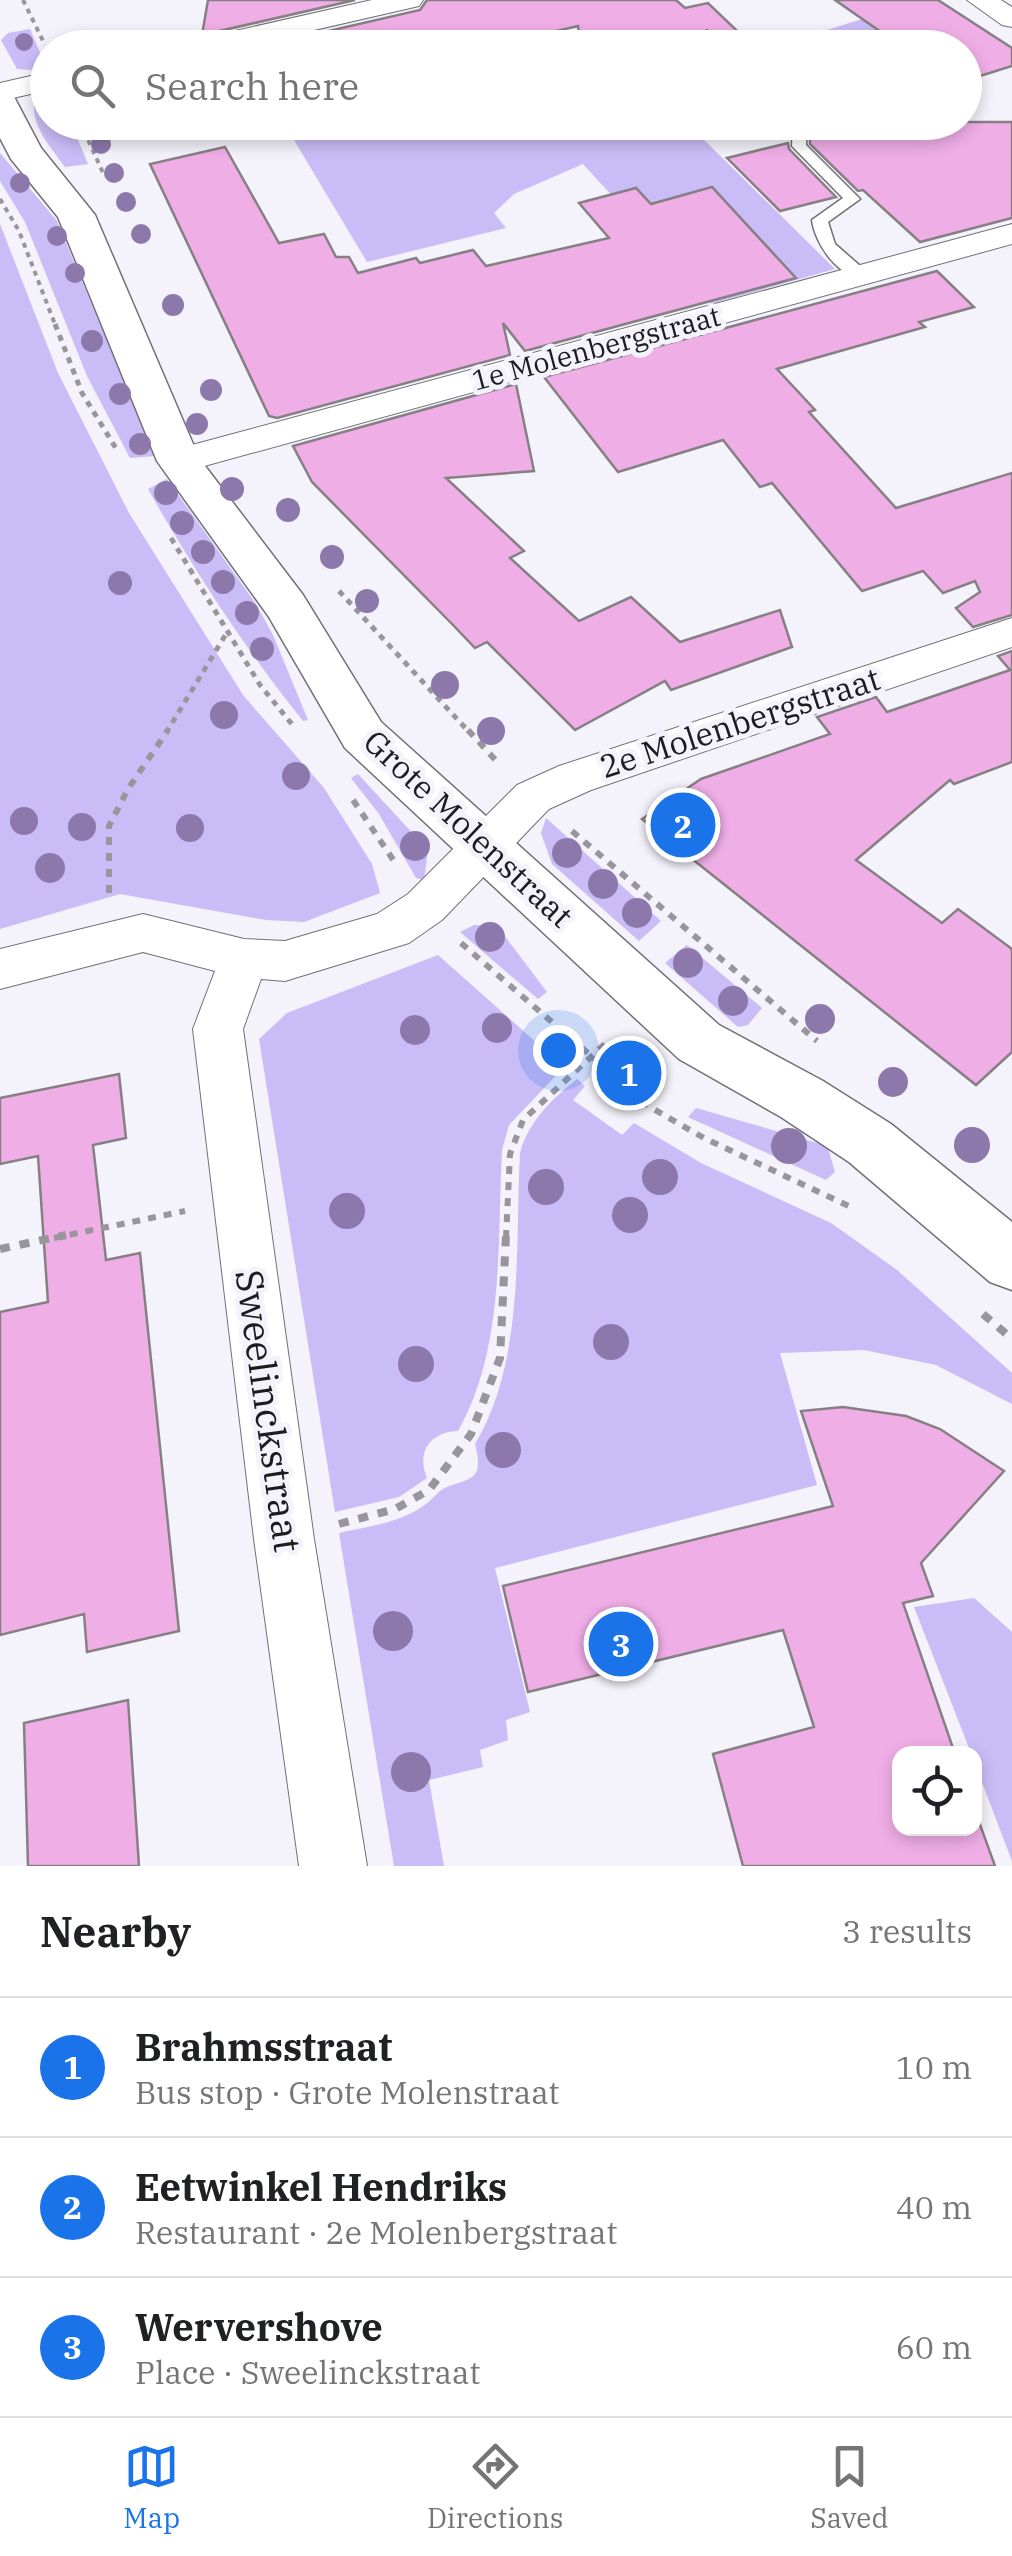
<!DOCTYPE html>
<meta charset="utf-8">
<style>
body{margin:0;font-family:"IBM Plex Serif",serif;background:#f6f6f6;color:#202124}
.controls{position:absolute;right:30px;bottom:30px;display:grid;overflow:hidden;border-radius:20px;box-shadow:0 5px 15px #0003}
.controls button{width:90px;height:90px;display:grid;place-items:center;padding:0;border:0;border-bottom:2px solid #e0e0e0;background:#fff;color:#202124;font:50px sans-serif}
.you{position:absolute;left:558px;top:1050px;width:35px;height:35px;margin:-25px;border:8px solid #fff;border-radius:50%;background:#1a73e8;box-shadow:0 0 0 15px #1a73e833}
.badge{display:grid;place-items:center;width:65px;height:65px;border-radius:50%;background:#1a73e8;color:#fff;font-size:32px;font-weight:700}
.pin{position:absolute;translate:-50% -50%;border:5px solid #fff;box-shadow:0 2px 10px #0006}
.list{margin:0;padding:0;list-style:none}
h2{display:flex;justify-content:space-between;align-items:center;height:130px;margin:0;padding:0 40px;font-size:42px}
h2 small{font-size:32px;font-weight:400;color:#757577}
.list li{display:grid;grid-template-columns:65px 1fr auto;gap:30px;align-items:center;box-sizing:border-box;height:140px;padding:0 40px;border-top:2px solid #e0e0e0}
.list b{display:block;font-size:38px;white-space:nowrap}
.list p{margin:0;font-size:32px;white-space:nowrap;color:#757577}
.list em{font-size:32px;font-style:normal;color:#757577}
.icon{flex:none;width:55px;height:55px;fill:none;stroke:currentColor;stroke-width:2;stroke-linecap:round;stroke-linejoin:round}
.map{position:relative;flex:none;width:1012px;height:1866px;overflow:hidden}
.search{position:absolute;background:#fff;box-shadow:0 5px 15px #0003;left:30px;right:30px;top:30px;height:110px;display:flex;align-items:center;gap:25px;box-sizing:border-box;padding:0 35px;border-radius:55px;color:#757577;font-size:38px}
.sheet{height:550px;background:#fff}
nav{display:flex;justify-content:space-around;align-items:center;box-sizing:border-box;height:140px;border-top:2px solid #e0e0e0;background:#fff;font-size:28px;color:#757577}
nav a{display:grid;justify-items:center;gap:5px}
nav .on{color:#1a73e8}
.map>svg:first-child{display:block}
.green{fill:#cabcf6}
.building{fill:#f0aee7;stroke:#868085;stroke-width:2.5}
.lines{fill:none;stroke-linecap:round;stroke-linejoin:round}
.service-casing{stroke:#727077;stroke-width:3}
.minor-casing{stroke:#727077;stroke-width:2}
.tertiary-casing{stroke:#727077;stroke-width:3}
.path-far3{stroke:#98969c;stroke-width:4;stroke-dasharray:5 5;stroke-linecap:butt}
.path-far2{stroke:#98969c;stroke-width:5;stroke-dasharray:6 6;stroke-linecap:butt}
.path-far1{stroke:#98969c;stroke-width:6;stroke-dasharray:8 8;stroke-linecap:butt}
.path{stroke:#98969c;stroke-width:8;stroke-dasharray:10 10;stroke-linecap:butt}
.service{fill:#fff;fill-rule:evenodd}
.minor{fill:#fff;fill-rule:evenodd}
.tertiary{fill:#fff;fill-rule:evenodd}
.tree{fill:#8d78ab}
.labels{text-anchor:middle;stroke-width:10;stroke-linejoin:round;paint-order:stroke}
.far-street-label{font-size:28px;fill:#1c1b1e;stroke:#f4f2fa}
.street-label{font-size:32px;fill:#1c1b1e;stroke:#f4f2fa}
.near-street-label{font-size:38px;fill:#1c1b1e;stroke:#f4f2fa}
</style>
<div class="map">
<svg width="1012" height="1866" viewBox="0 0 1012 1866">
<rect width="100%" height="100%" fill="#f4f2fa"/>
<!-- green -->
<g class="green">
<polygon points="862,19 904,47 770,48"/>
<polygon points="30,29 47,69 47,71 17,69 1,40 8,33"/>
<path d="M47 91 48 122 71 123 88 164 65 167C52 149 32 127 34 104Z"/>
<polygon points="319,122 687,123 835,269 711,304 583,164 514,194 494,213 506,228 367,262 288,130"/>
<polygon points="0,153 57,221 155,456 130,458 87,376 25,222 0,181"/>
<polygon points="0,224 58,373 129,513 243,695 324,788 372,864 380,893 304,922 266,920 120,894 0,929"/>
<path d="M167 479 256 604 273 635 308 720 303 721C245 649 194 570 148 489Z"/>
<polygon points="358,774 428,850 424,880 416,878 379,814 351,778"/>
<polygon points="546,818 661,921 639,941 552,864 541,833"/>
<polygon points="474,925 497,926 547,992 538,999 460,932"/>
<polygon points="687,945 762,1008 748,1025 738,1027 665,963"/>
<path d="M438 955 564 1067 509 1125 502 1150C497 1244 505 1348 458 1431 430 1432 416 1452 427 1478L399 1497 335 1512 259 1039 287 1013Z"/>
<path d="M577 1079 585 1086 573 1100 622 1135 634 1123 701 1163 831 1223 897 1270 1012 1373V1404L936 1365 864 1350 780 1353 817 1485 495 1568 530 1712 506 1720 508 1740 480 1750 483 1767 429 1780 444 1866H394L339 1533C366 1527 398 1523 422 1507 431 1502 437 1491 447 1487 473 1478 484 1479 475 1444 525 1360 515 1248 520 1153 528 1122 553 1098 577 1079Z"/>
<polygon points="696,1108 821,1144 828,1148 835,1172 826,1180 688,1117"/>
<polygon points="974,1598 1012,1632 1012,1861 975,1764 974,1754 971,1753 914,1607"/>
</g>
<!-- building -->
<g class="building">
<polygon points="208,0 355,0 202,35"/>
<polygon points="427,0 676,0 685,8 708,3 755,48 729,48 707,30 696,38 704,48 581,48 578,26 482,48 255,48 420,10"/>
<polygon points="835,0 938,0 1012,48 1012,66 964,81 964,48 904,48"/>
<polygon points="872,122 1012,122 1012,218 920,242 863,190 858,191 810,144 810,138"/>
<polygon points="788,143 789,149 836,197 780,211 727,158"/>
<polygon points="225,147 279,243 324,234 336,257 349,257 358,273 416,258 420,263 473,250 486,266 609,238 579,203 636,188 651,204 712,187 796,278 525,351 503,323 510,355 277,418 269,416 150,164"/>
<polygon points="937,271 974,307 919,322 925,327 777,369 815,410 809,412 896,508 1012,473 1012,615 973,627 956,608 980,592 975,581 943,593 923,571 862,591 772,483 760,487 723,440 618,472 544,377"/>
<polygon points="516,384 534,471 446,478 524,551 510,558 579,621 631,597 680,642 780,610 792,647 671,690 665,681 575,730 487,642 475,648 454,626 312,482 293,446"/>
<polygon points="1012,651 1012,762 954,784 950,780 856,860 942,923 958,909 1012,949 1012,1052 976,1085 642,819 701,779 830,734 817,717 876,697 887,712 1010,670 998,656"/>
<polygon points="119,1074 126,1138 93,1145 106,1260 140,1253 179,1631 87,1652 84,1614 0,1635 0,1312 48,1302 38,1156 0,1164 0,1098"/>
<polygon points="843,1407 906,1416 940,1429 1004,1471 921,1563 933,1596 903,1603 955,1754 900,1754 900,1828 974,1828 974,1808 995,1866 743,1866 713,1754 814,1727 783,1630 528,1692 503,1586 833,1506 801,1411"/>
<polygon points="128,1700 139,1866 28,1866 24,1723"/>
</g>
<g class="lines">
<!-- service casing -->
<g class="service-casing">
<g id="service">
<polygon points="707,34 725,48 710,48 700,38"/>
<path d="M793 122H807L806 145 860 199 828 222 835 244 867 272V278C840 281 815 244 812 220L843 198 792 146Z"/>
</g>
</g>
<!-- minor casing -->
<g class="minor-casing">
<g id="minor">
<polygon points="372,0 423,0 419,6 236,48 182,48 186,42"/>
<polygon points="967,0 1001,0 1012,7 1012,27 1002,25"/>
<polygon points="48,72 48,90 0,101 0,83"/>
<polygon points="1012,224 1012,244 179,473 166,470 160,461 166,452"/>
<polygon points="1012,618 1012,647 591,790 549,809 442,920 409,943 285,981 261,979 243,1029 314,1539 367,1866 299,1866 254,1539 193,1029 215,971 143,952 0,989 0,949 143,914 244,939 285,941 377,914 408,894 517,785 559,766"/>
</g>
</g>
<!-- tertiary casing -->
<g class="tertiary-casing">
<polygon id="tertiary" points="0,90 12,93 41,148 95,215 199,458 303,595 381,722 719,1025 823,1081 891,1124 1012,1222 1012,1290 990,1282 849,1162 781,1117 679,1059 345,748 269,617 157,461 58,217 11,159 0,138"/>
</g>
<!-- path-far3 -->
<g class="path-far3">
<polyline points="23,0 45,45"/>
<polyline points="80,122 104,175"/>
<polyline points="0,199 19,231 56,327"/>
</g>
<!-- path-far2 -->
<g class="path-far2">
<polyline points="55,324 82,393 117,450"/>
<polyline points="171,538 260,685 295,728"/>
<polyline points="339,591 470,733"/>
<polyline points="166,733 226,634"/>
</g>
<!-- path-far1 -->
<g class="path-far1">
<polyline points="468,730 500,765"/>
<polyline points="353,800 396,864"/>
<polyline points="572,831 817,1041"/>
<polyline points="109,893 109,826 128,789 168,730"/>
<polyline points="461,943 650,1107 704,1138 853,1208"/>
<polyline points="54,1238 185,1211"/>
<polyline points="506,1238 510,1154 523,1120 607,1042"/>
</g>
<!-- path -->
<g class="path">
<polyline points="0,1249 66,1235"/>
<polyline points="983,1314 1012,1339"/>
<polyline points="339,1524 395,1509 429,1490 471,1434 500,1358 506,1235"/>
</g>
<!-- service -->
<use href="#service" class="service"/>
<!-- minor -->
<use href="#minor" class="minor"/>
<!-- tertiary -->
<use href="#tertiary" class="tertiary"/>
</g>
<!-- trees -->
<g class="tree">
<circle cx="24" cy="42" r="9"/>
<circle cx="101" cy="144" r="10"/>
<circle cx="114" cy="173" r="10"/>
<circle cx="20" cy="183" r="10"/>
<circle cx="126" cy="202" r="10"/>
<circle cx="141" cy="234" r="10"/>
<circle cx="57" cy="236" r="10"/>
<circle cx="75" cy="273" r="10"/>
<circle cx="173" cy="305" r="11"/>
<circle cx="92" cy="341" r="11"/>
<circle cx="211" cy="390" r="11"/>
<circle cx="120" cy="394" r="11"/>
<circle cx="197" cy="424" r="11"/>
<circle cx="140" cy="444" r="11"/>
<circle cx="232" cy="489" r="12"/>
<circle cx="166" cy="493" r="12"/>
<circle cx="288" cy="510" r="12"/>
<circle cx="182" cy="523" r="12"/>
<circle cx="203" cy="552" r="12"/>
<circle cx="332" cy="557" r="12"/>
<circle cx="223" cy="582" r="12"/>
<circle cx="120" cy="583" r="12"/>
<circle cx="367" cy="601" r="12"/>
<circle cx="247" cy="613" r="12"/>
<circle cx="262" cy="649" r="12"/>
<circle cx="445" cy="685" r="14"/>
<circle cx="224" cy="715" r="14"/>
<circle cx="491" cy="731" r="14"/>
<circle cx="296" cy="776" r="14"/>
<circle cx="24" cy="821" r="14"/>
<circle cx="82" cy="827" r="14"/>
<circle cx="190" cy="828" r="14"/>
<circle cx="415" cy="846" r="15"/>
<circle cx="567" cy="853" r="15"/>
<circle cx="50" cy="868" r="15"/>
<circle cx="603" cy="884" r="15"/>
<circle cx="637" cy="913" r="15"/>
<circle cx="490" cy="937" r="15"/>
<circle cx="688" cy="963" r="15"/>
<circle cx="733" cy="1001" r="15"/>
<circle cx="820" cy="1019" r="15"/>
<circle cx="497" cy="1028" r="15"/>
<circle cx="415" cy="1030" r="15"/>
<circle cx="893" cy="1082" r="15"/>
<circle cx="972" cy="1145" r="18"/>
<circle cx="789" cy="1146" r="18"/>
<circle cx="660" cy="1177" r="18"/>
<circle cx="546" cy="1187" r="18"/>
<circle cx="347" cy="1211" r="18"/>
<circle cx="630" cy="1215" r="18"/>
<circle cx="611" cy="1342" r="18"/>
<circle cx="416" cy="1364" r="18"/>
<circle cx="503" cy="1450" r="18"/>
<circle cx="393" cy="1631" r="20"/>
<circle cx="411" cy="1772" r="20"/>
</g>
<g class="labels">
<!-- far-street labels -->
<g class="far-street-label">
<text transform="translate(596 348) rotate(-15)" y="10">1e Molenbergstraat</text>
</g>
<!-- street labels -->
<g class="street-label">
<text transform="translate(740 723) rotate(-18)" y="11">2e Molenbergstraat</text>
<text transform="translate(468 829) rotate(43)" y="11">Grote Molenstraat</text>
</g>
<!-- near-street labels -->
<g class="near-street-label">
<text transform="translate(268 1411) rotate(82)" y="13">Sweelinckstraat</text>
</g>
</g>
</svg>
<div class="controls">
<button><svg class="icon" aria-label="locate" viewBox="0 0 24 24"><circle cx="12" cy="12" r="6"/><path d="M12 2v4M12 18v4M2 12h4M18 12h4"/></svg></button>
</div>
<div class="you"></div>
<div class="pin badge" style="left:629px;top:1073px">1</div>
<div class="pin badge" style="left:683px;top:825px">2</div>
<div class="pin badge" style="left:621px;top:1644px">3</div>
<div class="search"><svg class="icon" aria-label="search" viewBox="0 0 24 24"><circle cx="10" cy="10" r="6"/><path d="M15 15l6 6"/></svg>Search here</div>
</div>
<section class="sheet">
<h2>Nearby<small>3 results</small></h2>
<ul class="list">
<li><span class="badge">1</span><div><b>Brahmsstraat</b><p>Bus stop · Grote Molenstraat</p></div><em>10 m</em></li>
<li><span class="badge">2</span><div><b>Eetwinkel Hendriks</b><p>Restaurant · 2e Molenbergstraat</p></div><em>40 m</em></li>
<li><span class="badge">3</span><div><b>Wervershove</b><p>Place · Sweelinckstraat</p></div><em>60 m</em></li>
</ul>
</section>
<nav>
<a class="on"><svg class="icon" aria-label="map" viewBox="0 0 24 24"><path d="M3 6l6-2 6 2 6-2v14l-6 2-6-2-6 2zM9 4v14M15 6v14"/></svg>Map</a>
<a><svg class="icon" aria-label="directions" viewBox="0 0 24 24"><path d="M12 3l9 9-9 9-9-9zM9 14v-3h6M13 9l2 2-2 2"/></svg>Directions</a>
<a><svg class="icon" aria-label="saved" viewBox="0 0 24 24"><path d="M7 4h10v16l-5-4-5 4z"/></svg>Saved</a>
</nav>
